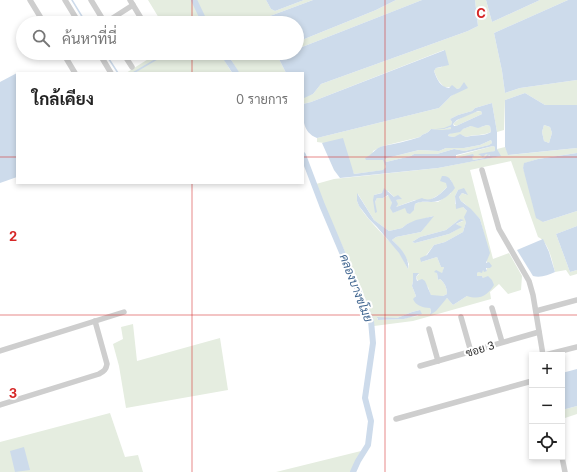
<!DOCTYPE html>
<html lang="th">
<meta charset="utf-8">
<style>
body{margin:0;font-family:Inter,Sarabun,sans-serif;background:#f2f2f2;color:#222}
.controls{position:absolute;right:12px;bottom:12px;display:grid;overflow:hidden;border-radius:0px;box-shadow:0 2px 6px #0003}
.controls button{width:36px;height:36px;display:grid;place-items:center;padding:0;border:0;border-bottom:1px solid #e0e0e0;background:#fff;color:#222;font:20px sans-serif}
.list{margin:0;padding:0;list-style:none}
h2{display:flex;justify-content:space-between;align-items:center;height:52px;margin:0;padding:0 16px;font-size:17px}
h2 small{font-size:13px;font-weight:400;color:#767676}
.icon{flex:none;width:22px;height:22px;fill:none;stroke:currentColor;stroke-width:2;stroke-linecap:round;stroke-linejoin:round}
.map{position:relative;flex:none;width:577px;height:472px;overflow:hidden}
.search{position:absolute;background:#fff;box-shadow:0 2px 6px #0003;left:16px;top:16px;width:288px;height:44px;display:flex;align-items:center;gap:10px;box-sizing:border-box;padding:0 14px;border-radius:22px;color:#767676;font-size:15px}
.panel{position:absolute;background:#fff;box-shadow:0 2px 6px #0003;left:16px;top:72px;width:288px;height:112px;border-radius:0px}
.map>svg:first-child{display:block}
.green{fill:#e5ede0;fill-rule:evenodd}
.water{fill:#cddbeb;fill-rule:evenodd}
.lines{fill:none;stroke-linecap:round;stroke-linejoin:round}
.stream{stroke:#cddbeb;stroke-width:1.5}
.canal{stroke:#cddbeb;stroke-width:6}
.minor{stroke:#cecece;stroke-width:5.5}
.grid{fill:none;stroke:#d62828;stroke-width:1;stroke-opacity:0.55}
.labels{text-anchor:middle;stroke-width:4;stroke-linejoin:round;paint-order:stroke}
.street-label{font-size:11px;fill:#313131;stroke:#fff}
.water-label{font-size:12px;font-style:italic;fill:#416690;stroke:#fff}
.grid-label{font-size:13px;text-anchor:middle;font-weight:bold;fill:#d62828;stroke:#fff;stroke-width:4;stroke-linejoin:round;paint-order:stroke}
</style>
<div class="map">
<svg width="577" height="472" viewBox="0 0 577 472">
<rect width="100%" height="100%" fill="#fff"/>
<!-- green -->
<g class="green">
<polygon points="148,0 266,0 271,9 275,11 304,0 313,0 262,19 260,23 162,23"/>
<polygon points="396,0 422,0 297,49 297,42 376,10"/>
<path d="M475 0H486L492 22 540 0H568L494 33 502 71 505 93 520 88 577 80V105H545L525 93 505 100 504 130 497 132 492 103 475 108 472 111 458 115 450 119 452 122 451 125 444 129 451 127V129L443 131 431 129C428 134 423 133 420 137L383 146 373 151 371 160H384L386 167 384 170 354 174 350 164 324 143 317 142V138L439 108 451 96 461 90 460 88 457 89 451 87H444L438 80 434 71 436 68 442 67 444 50 311 102 303 104V97L313 94 321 84 468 31 478 26Z"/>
<polygon points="158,53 220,53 232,73 126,73"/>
<polygon points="227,53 276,53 286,73 239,73"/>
<path d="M481 111 482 114 456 126 453 124C459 118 471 112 481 111Z"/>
<path d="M487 125 490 126 491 132C483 136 475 134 466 137L462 135 454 137 448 136 449 134 471 126 481 127Z"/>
<polygon points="544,125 550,127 552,133 549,143 544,141 542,132"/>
<polygon points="491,140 492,143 489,145 465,151 454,149 437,154 414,154 411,156 386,162 385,160 387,158 419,150 439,151 446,148 464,148 480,145"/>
<polygon points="493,146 495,147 495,151 486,154 489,153 490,156 488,155 484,158 473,160 470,156 457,158 456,157 456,156"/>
<path d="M505 147 509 155 577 148V153L538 159 525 163 523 168 543 222 577 211V226L556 234 570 272 577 270V274L570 276 566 270 555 272C552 261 549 242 538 237L511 161 470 170 493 259 509 253 522 276 521 290 508 294 499 284 490 292 491 299 413 321 374 326 362 289 334 228 316 184 334 179 438 168 500 156 497 149ZM450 179 452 182 451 193 438 202H420L415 204 414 210 405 207 393 213 392 203 389 195 383 198H377L375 202 374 195 388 191 394 197 401 199 396 200V207L415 200H430L440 194 447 187V183ZM458 190 467 195 462 193 459 197 461 201 464 203 480 219 484 234 487 258V271L482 270 477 273V276H482L483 278 467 296 453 305 447 298 430 314 431 311 430 308 415 297 416 296 412 286 413 281V273L419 274 416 277 418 281 428 287 431 296H443L447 294C447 288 445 283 440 279L438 280 437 273 442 274 444 267H441L437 257 421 262 434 245 445 242 463 232 466 222 467 211 463 207 455 204V196ZM358 194 374 220 389 231 402 228 407 224 433 216 421 232 396 237 392 240C400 247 404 254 409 264L408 269C405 263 402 257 399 252 391 242 357 210 357 200 357 198 358 196 358 194ZM460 219 463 221 456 224 461 227 449 234 415 243 412 242 420 237 446 230ZM420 310 418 316 409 317 404 319 378 320 377 318H397L412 312Z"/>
<polygon points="133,324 137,361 220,338 228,390 126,408 119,366 113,344 123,339 121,327"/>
<polygon points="577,406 577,414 562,419 562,410"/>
<polygon points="110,413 125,457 138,455 143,472 0,472 0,442"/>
<polygon points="361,451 351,472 276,472"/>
</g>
<!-- water -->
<g class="water">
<polygon points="266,0 304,0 275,11 271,9"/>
<polygon points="313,0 396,0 376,10 297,42 297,23 260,23 262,19"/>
<polygon points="422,0 475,0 478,26 468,31 321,84 313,94 304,98 303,73 286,73 276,53 297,53 297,49"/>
<polygon points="486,0 540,0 492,22"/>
<polygon points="568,0 577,0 577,80 520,88 505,93 502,71 494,33"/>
<path d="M445 50 449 65 436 68 434 71C437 79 440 87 449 88L452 85 457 89 460 88 464 82 468 88 451 96 439 108 317 138C302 132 303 118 303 104L311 102Z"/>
<polygon points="17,73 17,177 0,183 0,82"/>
<path d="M525 93 545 105H577V148L508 155 505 147V100ZM544 125 550 127 552 133 549 143 544 141 542 132Z"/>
<path d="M492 103 497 132V149L501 156 438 168 340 178 334 170 322 143 343 138 354 174 383 170 386 167 383 160H366L365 158C372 155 375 148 383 146 395 144 408 141 420 137 423 133 428 134 431 129L443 130 451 129V127L444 129 436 128H444L451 125 452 122 450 119 458 115 472 111 475 108ZM478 111H481L482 114 456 126H454L453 124 457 120ZM487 125 490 126 491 132C483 137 475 134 466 137L460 134 454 137 448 136 449 134 460 132 463 129 471 126 478 128ZM491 140 492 143 489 145 465 151 454 149 437 154H414L411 156 386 162 385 160 387 158 419 150 439 151 446 148H464L480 145ZM493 146 495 147V151L478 154 483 157 486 154 490 155 489 156 488 154 484 158 473 160 472 157 474 156 473 154 457 158 456 157V155Z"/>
<polygon points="577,153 577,211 543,222 536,218 523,168 524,163 538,159"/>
<path d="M442 176C450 175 452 182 455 188 449 196 441 202 431 202 425 202 421 201 415 204L414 210 410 214 407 213 405 208 393 213 390 208 392 203 388 195 383 198H377L375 202 377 212 375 213 373 200 374 195 382 193 384 188 394 197 398 195 402 199 396 200 398 204 396 207 422 198C431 203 441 194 447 187L446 183 440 181Z"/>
<path d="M464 188 468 195 462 193 459 197 461 201 471 209 480 219 490 253 486 263 489 262 492 266 490 268H486L487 271 484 272 483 270 482 273 479 272 477 273V276H482L483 278 488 276 492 280 494 285C487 296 480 300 467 296L453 305 447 298 436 311 430 315 431 311 430 308C423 308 415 305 413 299L416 296 412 286 413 281V273H419L416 277 417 281 422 279 425 281 431 295 443 296 447 294C447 288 445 283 440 279L438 280 437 273 434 272 436 270 442 273 444 267H441L437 257 421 262 420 258 427 255 434 245 445 242 463 232 466 222 464 217 467 211 463 207 456 209 455 196 458 190Z"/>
<path d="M357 193 374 220 389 231 402 228 407 224 416 220 434 216 421 232 396 237 392 240C400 247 410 258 408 269L399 253 377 227 369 219 359 206 357 201Z"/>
<polygon points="460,219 464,220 456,224 462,227 449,234 415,243 412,242 420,237 446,230"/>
<polygon points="577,226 577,270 570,272 556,234"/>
<path d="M543 239 549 252 555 272C548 275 541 278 533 276L517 250Z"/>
<polygon points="420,310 422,314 404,319 378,320 377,317 397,318 412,312"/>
<polygon points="577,369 577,406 562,410 562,373"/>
<polygon points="24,447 30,470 15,472 10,451"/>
</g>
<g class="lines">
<!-- stream -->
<g class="stream">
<polyline points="72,0 86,23"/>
<polyline points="105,53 118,73"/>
<polyline points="133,73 167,53"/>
</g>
<!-- canal -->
<g class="canal">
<polyline points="194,0 205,23"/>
<polyline points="223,53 236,73"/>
<polyline points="303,155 322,205 371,321 373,343 365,398 371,421 368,445 358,461 353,472"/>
</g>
<!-- minor -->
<g class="minor">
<polyline points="30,0 44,23"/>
<polyline points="65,0 79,23"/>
<polyline points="91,0 105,23"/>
<polyline points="133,5 144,23"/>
<polyline points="105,23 133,5 130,0"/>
<polyline points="63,53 75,73"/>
<polyline points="99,53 111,73"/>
<polyline points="123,53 132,67"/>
<polyline points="482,170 499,229 529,281 533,295 543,355"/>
<polyline points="492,308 502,342"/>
<polyline points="536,311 577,300"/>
<polyline points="461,317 471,352"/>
<polyline points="429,329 438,361"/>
<polyline points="0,351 124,312"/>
<polyline points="545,355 577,347"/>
<polyline points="420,366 539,332"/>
<path d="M0 405 99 374C104 371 106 370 107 364L95 321"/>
<polyline points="396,419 532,381"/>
<polyline points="562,457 565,472"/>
</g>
</g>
<!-- grid -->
<path class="grid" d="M192 0V23M385 0V472M192 53V73M0 157H17M303 157H577M192 183V472M0 315H577"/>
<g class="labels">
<!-- street labels -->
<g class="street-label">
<text transform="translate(480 349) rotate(-17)" y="4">ซอย 3</text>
</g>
<!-- water labels -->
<g class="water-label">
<text transform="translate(356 288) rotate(69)" y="4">คลองบางขโมย</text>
</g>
</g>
<g class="grid-label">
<text x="481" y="18">C</text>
<text x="13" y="241">2</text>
<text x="13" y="398">3</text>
</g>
</svg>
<div class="controls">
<button>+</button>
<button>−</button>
<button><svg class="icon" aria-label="locate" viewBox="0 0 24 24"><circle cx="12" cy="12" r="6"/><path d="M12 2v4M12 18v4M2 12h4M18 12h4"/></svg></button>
</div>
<div class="search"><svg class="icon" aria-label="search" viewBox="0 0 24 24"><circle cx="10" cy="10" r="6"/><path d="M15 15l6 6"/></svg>ค้นหาที่นี่</div>
<section class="panel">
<h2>ใกล้เคียง<small>0 รายการ</small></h2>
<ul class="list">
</ul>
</section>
</div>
